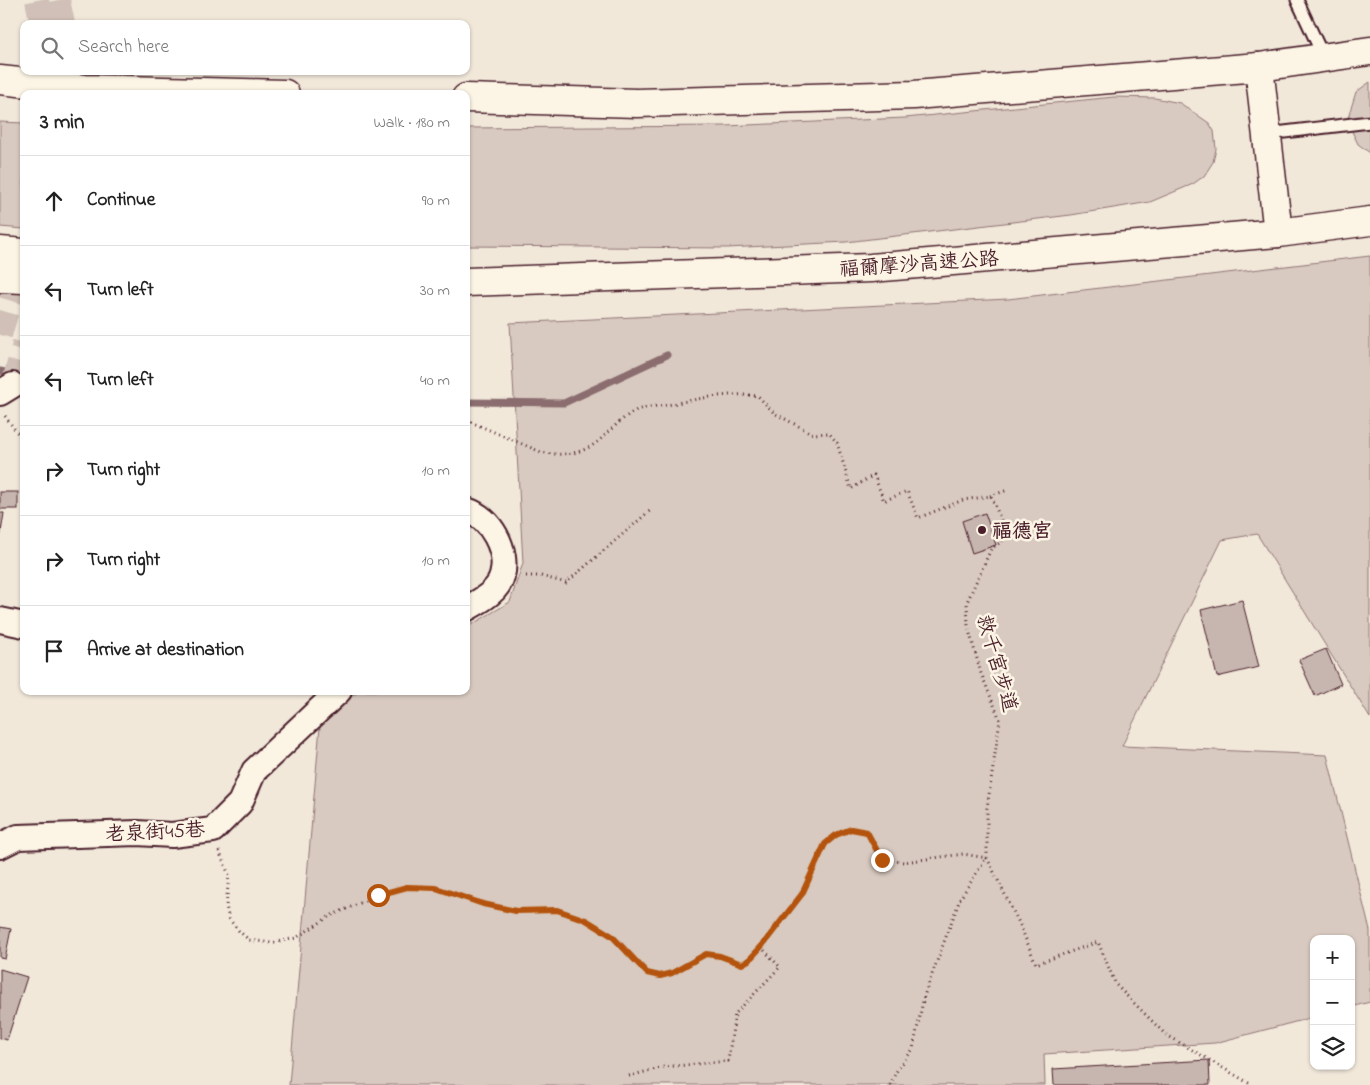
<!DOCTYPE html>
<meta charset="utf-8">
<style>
body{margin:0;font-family:"Indie Flower","LXGW WenKai TC",sans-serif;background:#f2f2f2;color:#222}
.controls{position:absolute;right:15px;bottom:15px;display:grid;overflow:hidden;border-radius:10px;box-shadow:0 1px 4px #0004}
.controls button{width:45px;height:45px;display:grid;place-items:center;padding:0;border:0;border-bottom:1px solid #e0e0e0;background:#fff;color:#222;font:25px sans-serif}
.stop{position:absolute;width:15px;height:15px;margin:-11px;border:4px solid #b45309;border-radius:50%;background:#fff}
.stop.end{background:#b45309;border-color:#fff;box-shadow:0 1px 5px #0008}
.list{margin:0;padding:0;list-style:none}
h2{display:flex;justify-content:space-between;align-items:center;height:65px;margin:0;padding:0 20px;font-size:21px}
h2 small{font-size:16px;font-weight:400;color:#767676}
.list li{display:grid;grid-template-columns:32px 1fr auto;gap:15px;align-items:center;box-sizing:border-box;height:90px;padding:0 20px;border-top:1px solid #e0e0e0}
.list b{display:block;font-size:19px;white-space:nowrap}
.list em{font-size:16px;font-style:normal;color:#767676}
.icon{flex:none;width:28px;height:28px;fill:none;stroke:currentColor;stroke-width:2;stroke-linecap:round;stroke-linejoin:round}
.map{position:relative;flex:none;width:1370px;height:1085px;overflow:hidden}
.search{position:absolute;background:#fff;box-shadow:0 1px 4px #0004;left:20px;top:20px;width:450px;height:55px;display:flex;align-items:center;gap:12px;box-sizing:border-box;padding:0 18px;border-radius:10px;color:#767676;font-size:19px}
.panel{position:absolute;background:#fff;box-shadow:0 1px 4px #0004;left:20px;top:90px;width:450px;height:605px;border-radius:10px}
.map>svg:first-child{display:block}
.green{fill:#d8cac0;stroke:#917476}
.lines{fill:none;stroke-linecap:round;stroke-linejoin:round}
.stream{stroke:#8b6d6f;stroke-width:7}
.building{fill:#c7b6af;stroke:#4a1f2b}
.street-tunnel{stroke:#d0c0b7;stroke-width:24;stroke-dasharray:24 12;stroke-linecap:butt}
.lane-casing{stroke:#4a1f2b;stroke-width:15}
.street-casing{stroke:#4a1f2b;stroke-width:28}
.highway-casing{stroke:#4a1f2b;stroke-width:31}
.path{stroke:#4a1f2b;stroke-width:3;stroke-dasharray:1 4;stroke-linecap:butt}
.lane{stroke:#fcf5e5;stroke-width:11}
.street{stroke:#fcf5e5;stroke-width:24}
.highway{stroke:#fcf5e5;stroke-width:28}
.route{stroke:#b45309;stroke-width:6}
.poi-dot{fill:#4a1f2b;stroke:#fcf5e5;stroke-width:2}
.labels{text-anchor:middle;stroke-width:5;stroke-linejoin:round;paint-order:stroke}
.street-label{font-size:20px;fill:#4a1f2b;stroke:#fcf5e5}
.poi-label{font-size:20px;font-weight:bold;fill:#4a1f2b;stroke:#fcf5e5;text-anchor:start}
</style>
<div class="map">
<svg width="1370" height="1085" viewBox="0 0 1370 1085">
<rect width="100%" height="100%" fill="#f1e8da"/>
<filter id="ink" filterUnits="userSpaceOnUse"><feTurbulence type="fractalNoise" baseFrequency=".02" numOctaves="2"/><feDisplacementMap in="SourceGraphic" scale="10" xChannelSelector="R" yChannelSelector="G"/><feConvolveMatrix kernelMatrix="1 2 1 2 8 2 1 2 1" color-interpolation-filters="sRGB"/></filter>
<g filter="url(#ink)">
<!-- green -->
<g class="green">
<polygon points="1370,82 1370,153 1358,144 1347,121 1356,92"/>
<polygon points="1114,97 1155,98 1180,103 1209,123 1214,131 1216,149 1213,162 1204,176 1193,184 1150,202 1071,215 846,242 727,248 466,246 466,128 725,126 905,118"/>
<polygon points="0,122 24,123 24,229 0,227"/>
<polygon points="1370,256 1370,718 1257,534 1222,540 1122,746 1327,755 1370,931 1370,1002 1351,1007 1351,939 1314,939 1314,1017 1215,1043 1044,1054 1045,1085 289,1085 321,715 360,691 466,691 466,628 510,602 523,563 510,323 1008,299"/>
</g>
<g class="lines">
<!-- stream -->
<g class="stream">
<polyline points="0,371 24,375"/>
<polyline points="466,402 564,403 667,355"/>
</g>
</g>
<!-- building -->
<g class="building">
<rect x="0" y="492" width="18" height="17"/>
<polygon points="0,513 4,513 0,539"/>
<polygon points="985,513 996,545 972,553 962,521"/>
<polygon points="1242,600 1259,667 1217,677 1201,610"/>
<polygon points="1326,649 1341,684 1315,696 1299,660"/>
<polygon points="0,927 11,929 5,959 0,958"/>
<polygon points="0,969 27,977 7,1040 0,1038"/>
<polygon points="1209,1060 1210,1085 1054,1085 1053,1069"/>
</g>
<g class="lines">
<!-- street-tunnel -->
<g class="street-tunnel">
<polyline points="37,0 42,24"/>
<polyline points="58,0 63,24"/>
<polyline points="0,335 21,261"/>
<polyline points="13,385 24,344"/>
</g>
<!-- lane casing -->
<g class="lane-casing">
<g id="lane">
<polyline points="1297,0 1324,58"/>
<polyline points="1267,134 1370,122"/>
</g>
</g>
<!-- street casing -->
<g class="street-casing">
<g id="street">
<polyline points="0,393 13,385"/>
<path d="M466 510C491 517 509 551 502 576 498 592 480 601 466 609"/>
<polyline points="0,620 24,625"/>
<polyline points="0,846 18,837 137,833 172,835 213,830 240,803 254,771 339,691"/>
</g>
</g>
<!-- highway casing -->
<g class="highway-casing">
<g id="highway">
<polyline points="1259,67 1278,233"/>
<polyline points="0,80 85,89 285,94"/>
<polyline points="466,98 637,103 914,95 1259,67 1370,51"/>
<polyline points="0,251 24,253"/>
<polyline points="0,278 24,279"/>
<polyline points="466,282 871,268 1278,233 1370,221"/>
</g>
</g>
<!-- path -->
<g class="path">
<polyline points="5,416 24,442"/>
<path d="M466 420 541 452C563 457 585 454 602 438 613 428 623 417 637 410 646 407 658 406 667 405 697 399 727 392 758 396L774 413 813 434 829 433 837 443 851 489 874 475 884 501 907 491 918 518 963 500 991 496 1008 537 991 549 967 602 968 627 981 673 1000 720 987 808V858L1020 925 1036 964 1098 942 1116 985 1165 1034 1252 1085"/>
<polyline points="990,496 1008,490"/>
<polyline points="526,576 541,576 566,583 652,509"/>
<polyline points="219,851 229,875 226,906 229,919 239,931 249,940 272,943 296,938 330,916 379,895 407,887 436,888 483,904 516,911 557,910 586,920 612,936 647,973 660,976 672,973 705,954 720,956 742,964 749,959 761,947 802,894 825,845 835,835 851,829 867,831 882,860 904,862 963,854 987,858"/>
<polyline points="629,1076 664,1067 728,1061 735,1014 780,967 761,947"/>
<polyline points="890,1085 896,1072 913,1049 924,996 960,899 986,858"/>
</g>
<!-- lane -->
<use href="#lane" class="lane"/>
<!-- street -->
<use href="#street" class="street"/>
<!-- highway -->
<use href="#highway" class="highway"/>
</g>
</g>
<g class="lines" filter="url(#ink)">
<!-- route -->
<polyline class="route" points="378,895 407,887 436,888 483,904 516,911 557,910 586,920 612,936 647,973 660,976 672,973 706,954 720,956 742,964 749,960 761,947 802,894 825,844 836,835 851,829 867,832 882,860"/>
</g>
<!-- markers -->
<circle class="poi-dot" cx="982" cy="530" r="5"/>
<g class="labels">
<!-- street labels -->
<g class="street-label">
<text transform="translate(919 263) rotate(-4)" y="7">福爾摩沙高速公路</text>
<text transform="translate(998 663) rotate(74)" y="7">救千宮步道</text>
<text transform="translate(155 831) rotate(-3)" y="7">老泉街45巷</text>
</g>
<!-- poi labels -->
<g class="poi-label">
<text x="992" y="537">福德宮</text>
</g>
</g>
</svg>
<div class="controls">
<button>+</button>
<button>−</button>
<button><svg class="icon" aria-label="layers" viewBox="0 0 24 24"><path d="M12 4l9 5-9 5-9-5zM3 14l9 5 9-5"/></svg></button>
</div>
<div class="stop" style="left:378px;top:895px"></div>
<div class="stop end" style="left:882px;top:860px"></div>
<div class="search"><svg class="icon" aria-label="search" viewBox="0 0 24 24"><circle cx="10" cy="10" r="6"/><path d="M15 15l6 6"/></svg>Search here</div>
<section class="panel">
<h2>3 min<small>Walk · 180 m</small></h2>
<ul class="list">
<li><svg class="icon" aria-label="ahead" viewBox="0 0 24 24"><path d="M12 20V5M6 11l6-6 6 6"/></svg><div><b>Continue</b></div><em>90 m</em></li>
<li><svg class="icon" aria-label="left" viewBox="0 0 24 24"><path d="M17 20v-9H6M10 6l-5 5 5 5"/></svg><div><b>Turn left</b></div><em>30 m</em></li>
<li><svg class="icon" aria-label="left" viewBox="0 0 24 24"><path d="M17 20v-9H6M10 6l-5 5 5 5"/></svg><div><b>Turn left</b></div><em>40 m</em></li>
<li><svg class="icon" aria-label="right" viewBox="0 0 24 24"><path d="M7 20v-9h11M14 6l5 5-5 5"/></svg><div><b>Turn right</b></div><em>10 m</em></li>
<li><svg class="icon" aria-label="right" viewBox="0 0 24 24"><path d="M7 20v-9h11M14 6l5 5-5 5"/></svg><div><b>Turn right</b></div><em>10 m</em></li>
<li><svg class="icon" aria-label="arrive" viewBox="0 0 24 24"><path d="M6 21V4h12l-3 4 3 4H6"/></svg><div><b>Arrive at destination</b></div></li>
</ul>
</section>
</div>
